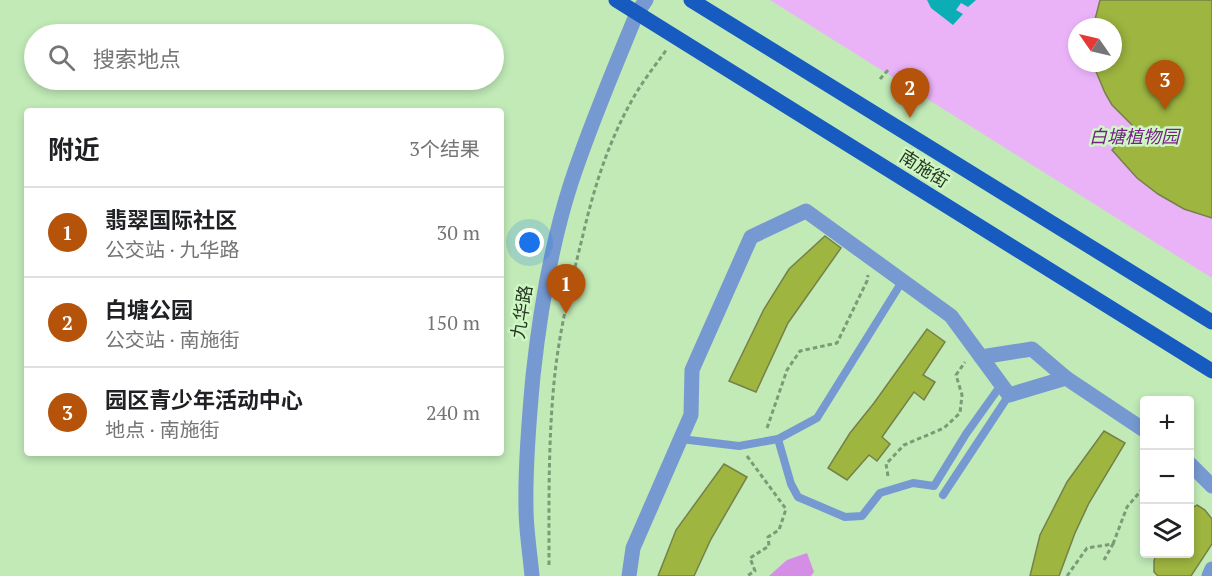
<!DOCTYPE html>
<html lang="zh">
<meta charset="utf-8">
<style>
body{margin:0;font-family:"PT Serif","Noto Sans SC",serif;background:#f6f6f6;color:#202124}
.controls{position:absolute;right:18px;bottom:18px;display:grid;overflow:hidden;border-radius:6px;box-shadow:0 3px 9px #0003}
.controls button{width:54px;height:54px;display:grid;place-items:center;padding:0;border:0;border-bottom:2px solid #e0e0e0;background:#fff;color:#202124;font:30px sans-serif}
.compass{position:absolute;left:1068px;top:18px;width:54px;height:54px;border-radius:50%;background:#fff;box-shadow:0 3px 9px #0003;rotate:304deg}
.you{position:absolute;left:530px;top:243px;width:21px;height:21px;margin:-15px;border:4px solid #fff;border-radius:50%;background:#1a73e8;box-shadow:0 0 0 9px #1a73e833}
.badge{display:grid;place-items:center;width:39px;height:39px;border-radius:50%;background:#b45309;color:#fff;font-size:20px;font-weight:700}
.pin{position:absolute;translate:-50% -50px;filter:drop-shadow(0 2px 3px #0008)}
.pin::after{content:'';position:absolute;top:32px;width:21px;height:18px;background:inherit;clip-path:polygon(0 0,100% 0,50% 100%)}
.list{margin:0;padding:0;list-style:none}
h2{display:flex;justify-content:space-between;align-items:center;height:78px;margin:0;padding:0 24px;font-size:26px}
h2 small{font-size:20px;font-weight:400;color:#757577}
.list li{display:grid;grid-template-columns:39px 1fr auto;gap:18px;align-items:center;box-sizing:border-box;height:90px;padding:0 24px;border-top:2px solid #e0e0e0}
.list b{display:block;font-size:22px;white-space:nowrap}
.list p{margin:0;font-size:20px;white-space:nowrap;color:#757577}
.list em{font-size:20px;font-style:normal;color:#757577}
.icon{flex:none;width:33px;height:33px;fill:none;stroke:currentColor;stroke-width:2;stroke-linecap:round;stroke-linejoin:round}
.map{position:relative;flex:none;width:1212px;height:576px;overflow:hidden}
.search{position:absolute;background:#fff;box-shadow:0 3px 9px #0003;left:24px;top:24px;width:480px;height:66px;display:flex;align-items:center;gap:15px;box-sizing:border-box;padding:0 21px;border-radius:33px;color:#757577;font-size:22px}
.panel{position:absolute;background:#fff;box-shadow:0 3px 9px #0003;left:24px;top:108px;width:480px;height:348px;border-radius:6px}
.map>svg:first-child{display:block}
.green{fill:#eab3f8;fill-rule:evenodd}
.forest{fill:#d58ee6}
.water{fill:#0caeb5}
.building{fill:#9eb540;stroke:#758149;stroke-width:1.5}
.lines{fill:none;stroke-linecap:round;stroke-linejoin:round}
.path{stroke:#7c9a75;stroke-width:3;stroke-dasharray:4.5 3;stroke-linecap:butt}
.service{stroke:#7699d1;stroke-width:8}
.minor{stroke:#7699d1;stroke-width:15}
.tertiary{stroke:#7699d1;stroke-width:15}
.primary{stroke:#175ac0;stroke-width:15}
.labels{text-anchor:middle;stroke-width:5;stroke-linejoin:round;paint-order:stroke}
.park-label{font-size:18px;font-style:italic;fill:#762089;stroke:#cef7c4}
.street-label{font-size:18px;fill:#263622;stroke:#cef7c4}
</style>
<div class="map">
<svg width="1212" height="576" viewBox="0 0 1212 576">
<rect width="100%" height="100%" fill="#c1eab7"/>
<!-- green -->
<path class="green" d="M770 0H1212V278ZM1077 27H1113V63H1077Z"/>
<!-- forest -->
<polygon class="forest" points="807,553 814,572 811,576 769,576 787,560"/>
<!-- water -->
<polygon class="water" points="927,0 976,0 968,7 961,3 956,10 963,14 953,25 931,8"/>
<!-- building -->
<g class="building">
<polygon points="1100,0 1212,0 1212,218 1184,209 1158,194 1137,178 1112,150 1135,128 1112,105 1105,93 1095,69 1094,63 1113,63 1113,27 1093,27"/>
<polygon points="825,236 841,248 788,323 756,392 729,381 764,309 789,269"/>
<polygon points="927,329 945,342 923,375 935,382 924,400 914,392 882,437 890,444 877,461 869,455 847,480 828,468 850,433 874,403"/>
<polygon points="1104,431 1125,443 1089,503 1075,533 1059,576 1030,576 1040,535 1067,482"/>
<polygon points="724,464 747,477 711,539 694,576 658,576 676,530"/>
<polygon points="1197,505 1205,510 1212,519 1212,544 1191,576 1158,576 1154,572 1154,561 1156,554 1190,554 1190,509"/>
</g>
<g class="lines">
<!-- path -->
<g class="path">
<polyline points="880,79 888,70"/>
<polyline points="767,428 787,370 800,351 837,343 867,281 868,275"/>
<polyline points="747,456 786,509 779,530 768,537 769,546 750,558 755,571 747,576"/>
<polyline points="888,476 886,464 904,445 944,428 960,413 962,395 956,375 965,362"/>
<polyline points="1113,544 1127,507 1144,487"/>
<path d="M549 565C549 502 548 437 555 373 560 328 571 283 582 239 593 191 607 145 631 102 641 83 655 66 667 49"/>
<polyline points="1067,576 1087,548 1113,544 1104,560"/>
</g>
<!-- service -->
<g class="service">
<polyline points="681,439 739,446 778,439 817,418 903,280"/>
<polyline points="778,439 791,484 798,497 845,517 862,516 880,493 913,483 934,486 966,434 1001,385"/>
<polyline points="943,495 1009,395"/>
</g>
<!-- minor -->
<g class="minor">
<polyline points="981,357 1032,349 1066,378"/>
<polyline points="1190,464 1212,486"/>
<polyline points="629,576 633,548 691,415 692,370 751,237 806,211 951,316 1009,395 1066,378 1144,430"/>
<polyline points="1209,576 1212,569"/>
</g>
<!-- tertiary -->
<path class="tertiary" d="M532 576C530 553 526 530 526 508 525 464 529 419 533 376 540 311 551 245 571 183 590 125 614 69 637 13L646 0"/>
<!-- primary -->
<g class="primary">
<polyline points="616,0 1212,371"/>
<polyline points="691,0 1212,322"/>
</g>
</g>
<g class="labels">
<!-- park labels -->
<g class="park-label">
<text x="1134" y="143">白塘植物园</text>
</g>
<!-- street labels -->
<g class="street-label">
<text transform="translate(924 169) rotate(32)" y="6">南施街</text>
<text transform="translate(522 312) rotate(-81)" y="6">九华路</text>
</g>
</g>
</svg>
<div class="controls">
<button>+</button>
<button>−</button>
<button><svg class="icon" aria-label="layers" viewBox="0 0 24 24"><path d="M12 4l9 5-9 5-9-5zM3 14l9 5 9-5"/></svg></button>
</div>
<svg class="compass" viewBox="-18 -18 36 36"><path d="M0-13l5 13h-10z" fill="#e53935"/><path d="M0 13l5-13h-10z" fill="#757577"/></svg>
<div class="you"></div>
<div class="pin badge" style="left:566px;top:314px">1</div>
<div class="pin badge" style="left:910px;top:118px">2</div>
<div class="pin badge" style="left:1165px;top:110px">3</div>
<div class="search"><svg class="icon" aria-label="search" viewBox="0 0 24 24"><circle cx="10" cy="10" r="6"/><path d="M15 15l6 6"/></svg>搜索地点</div>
<section class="panel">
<h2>附近<small>3个结果</small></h2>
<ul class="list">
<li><span class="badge">1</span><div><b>翡翠国际社区</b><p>公交站 · 九华路</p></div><em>30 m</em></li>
<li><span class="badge">2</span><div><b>白塘公园</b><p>公交站 · 南施街</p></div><em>150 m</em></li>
<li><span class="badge">3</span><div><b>园区青少年活动中心</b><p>地点 · 南施街</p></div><em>240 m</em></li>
</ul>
</section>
</div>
